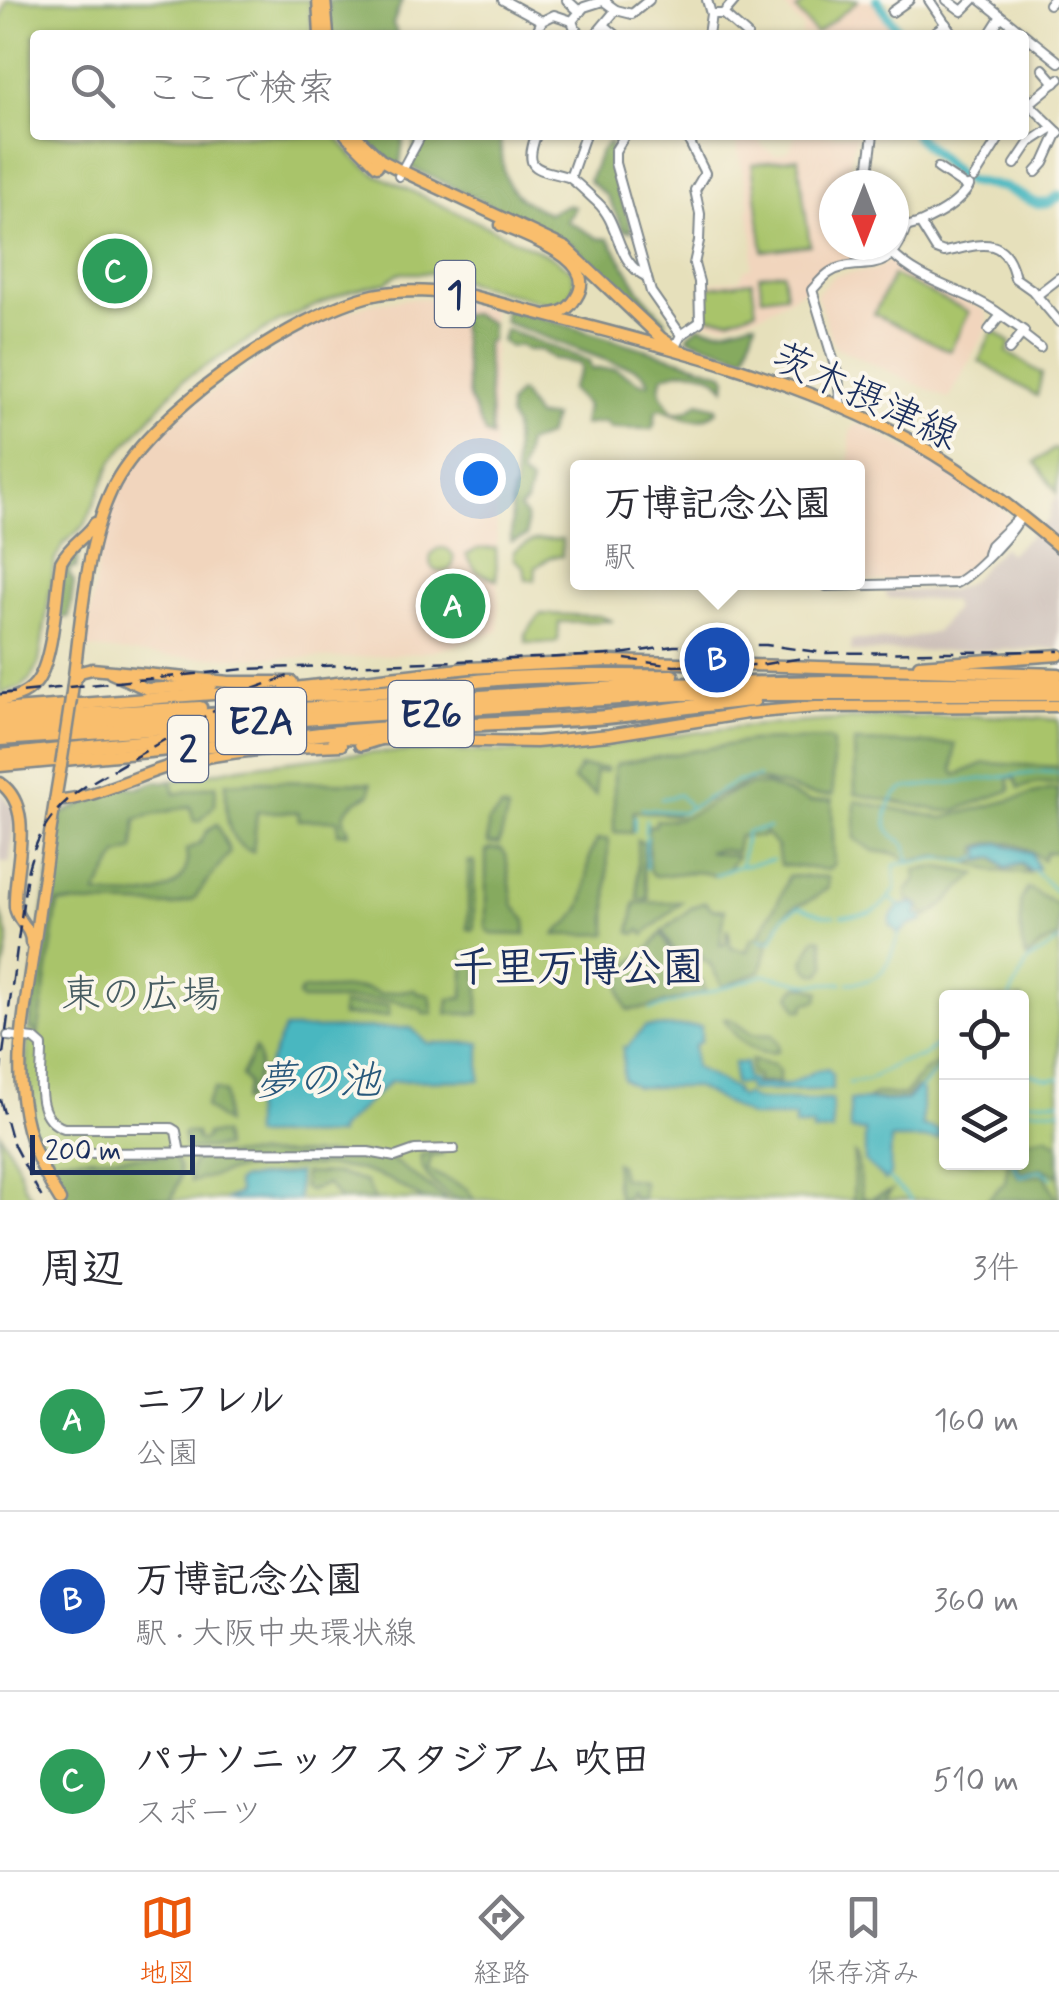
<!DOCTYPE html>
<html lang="ja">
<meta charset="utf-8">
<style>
body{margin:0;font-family:Mynerve,"Klee One",sans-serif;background:#f7f7f7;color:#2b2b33}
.controls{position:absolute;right:30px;bottom:30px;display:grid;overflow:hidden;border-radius:10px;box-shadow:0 2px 8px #0004}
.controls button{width:90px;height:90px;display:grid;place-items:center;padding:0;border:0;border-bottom:2px solid #e1e1e2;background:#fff;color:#2b2b33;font:50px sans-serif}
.compass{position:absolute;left:819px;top:170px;width:90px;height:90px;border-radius:50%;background:#fff;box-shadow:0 2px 8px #0004;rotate:180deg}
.scale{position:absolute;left:30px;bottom:25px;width:165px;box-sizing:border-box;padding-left:10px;border:5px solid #1b2f5e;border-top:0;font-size:28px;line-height:35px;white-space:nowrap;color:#1b2f5e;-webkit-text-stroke:8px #fbf7ec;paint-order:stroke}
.you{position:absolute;left:480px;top:478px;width:35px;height:35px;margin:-25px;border:8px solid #fff;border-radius:50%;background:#1a73e8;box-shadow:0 0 0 15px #1a73e833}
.badge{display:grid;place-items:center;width:65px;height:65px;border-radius:50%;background:#ea580c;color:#fff;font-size:32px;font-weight:700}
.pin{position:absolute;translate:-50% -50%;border:5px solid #fff;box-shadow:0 2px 10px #0006}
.popup{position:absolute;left:570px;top:460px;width:295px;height:130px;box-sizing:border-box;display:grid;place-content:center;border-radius:10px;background:#fff;filter:drop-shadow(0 2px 8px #0005);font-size:32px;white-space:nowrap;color:#7c7c81}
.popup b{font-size:38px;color:#2b2b33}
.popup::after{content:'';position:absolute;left:50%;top:100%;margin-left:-20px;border:20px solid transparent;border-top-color:#fff}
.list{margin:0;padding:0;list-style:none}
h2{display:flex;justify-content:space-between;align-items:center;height:130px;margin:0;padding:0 40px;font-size:42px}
h2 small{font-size:32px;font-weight:400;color:#7c7c81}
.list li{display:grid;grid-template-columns:65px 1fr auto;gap:30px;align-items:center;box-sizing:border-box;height:180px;padding:0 40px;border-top:2px solid #e1e1e2}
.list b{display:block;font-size:38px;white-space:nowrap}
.list p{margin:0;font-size:32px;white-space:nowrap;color:#7c7c81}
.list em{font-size:32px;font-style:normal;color:#7c7c81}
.icon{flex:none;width:55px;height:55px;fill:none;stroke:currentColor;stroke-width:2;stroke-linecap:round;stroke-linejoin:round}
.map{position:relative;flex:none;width:1059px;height:1200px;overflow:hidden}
.search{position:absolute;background:#fff;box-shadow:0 2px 8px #0004;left:30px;right:30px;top:30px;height:110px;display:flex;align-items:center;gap:25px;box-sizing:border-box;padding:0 35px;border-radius:10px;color:#7c7c81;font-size:38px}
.sheet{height:670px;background:#fff}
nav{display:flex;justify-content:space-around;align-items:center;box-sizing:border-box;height:140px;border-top:2px solid #e1e1e2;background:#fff;font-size:28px;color:#7c7c81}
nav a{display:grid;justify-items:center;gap:5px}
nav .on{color:#ea580c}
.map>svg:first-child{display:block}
.built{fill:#f1d5bd}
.industrial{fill:#cec1ba}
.green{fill:#a9c46b;stroke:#627a64;stroke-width:2.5;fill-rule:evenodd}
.forest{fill:#86aa5f;stroke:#506c5e;stroke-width:2.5}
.water{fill:#48b7c0;stroke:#32738f;stroke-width:2.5}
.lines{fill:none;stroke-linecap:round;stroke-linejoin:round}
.stream{stroke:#48b7c0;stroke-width:2.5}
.river{stroke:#48b7c0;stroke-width:10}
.minor-casing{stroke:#80888c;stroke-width:12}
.major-casing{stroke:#80888c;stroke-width:15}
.highway-casing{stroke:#80888c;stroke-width:18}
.minor{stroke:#fff;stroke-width:8}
.major{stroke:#f9be6d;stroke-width:10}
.highway{stroke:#f9be6d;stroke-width:12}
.rail{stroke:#1b2f5e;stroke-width:2.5;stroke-dasharray:15 8;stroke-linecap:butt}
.major-bridge-casing{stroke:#80888c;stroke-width:15;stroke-linecap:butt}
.major-bridge{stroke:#f9be6d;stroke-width:10}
.labels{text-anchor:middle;stroke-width:8;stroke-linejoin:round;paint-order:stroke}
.shield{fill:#fbf7ec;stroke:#5e6b89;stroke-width:2.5}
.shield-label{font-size:38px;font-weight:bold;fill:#1b2f5e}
.street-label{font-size:40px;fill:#1b2f5e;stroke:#fbf7ec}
.park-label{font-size:40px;fill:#465c62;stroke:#fbf7ec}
.neighbourhood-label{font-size:42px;font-weight:bold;fill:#1b2f5e;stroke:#fbf7ec}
.water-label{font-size:42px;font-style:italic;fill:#28587b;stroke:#fbf7ec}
</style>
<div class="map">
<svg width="1059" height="1200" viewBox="0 0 1059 1200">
<rect width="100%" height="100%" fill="#fbf7ec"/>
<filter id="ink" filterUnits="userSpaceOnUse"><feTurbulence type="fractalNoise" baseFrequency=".01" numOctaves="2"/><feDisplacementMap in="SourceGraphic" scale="20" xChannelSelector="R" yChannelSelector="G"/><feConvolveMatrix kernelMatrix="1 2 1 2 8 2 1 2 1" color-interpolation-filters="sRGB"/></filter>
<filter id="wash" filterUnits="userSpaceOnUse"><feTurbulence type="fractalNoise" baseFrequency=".0048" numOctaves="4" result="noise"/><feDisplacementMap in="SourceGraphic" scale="40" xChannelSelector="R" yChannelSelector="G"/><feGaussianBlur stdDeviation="2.25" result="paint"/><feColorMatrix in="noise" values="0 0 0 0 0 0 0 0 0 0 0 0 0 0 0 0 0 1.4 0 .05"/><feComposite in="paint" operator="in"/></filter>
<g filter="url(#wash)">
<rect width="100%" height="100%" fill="#e6e0bb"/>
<!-- built -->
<g class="built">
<polygon points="779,0 874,0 896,35 801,35 804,29"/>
<polygon points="735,135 755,135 764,148 775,155 789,151 795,135 856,135 849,168 852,185 834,185 834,245 890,245 888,251 874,260 830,267 809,287 763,313 724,324 702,322 701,284 740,279 745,269 751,268 754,244 748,209 750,206"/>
<polygon points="890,260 958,299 986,310 988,327 949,399 834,346 816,294 835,275 875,270"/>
<polygon points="405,299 443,299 492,309 499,631 451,647 418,653 345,658 170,657 85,648 100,548 112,507 129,475 154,440 191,406 291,338 328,318 370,304"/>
<polygon points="861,424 946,470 1009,514 1009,520 964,573 946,581 857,581 857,468 850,467 850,432 854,425"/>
</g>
<!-- industrial -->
<g class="industrial">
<polygon points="1059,495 1059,649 851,652 851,640 902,640 936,632 954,610 951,601 888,598 884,591 947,591 967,584 1003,547 1009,554 1048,520 1052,503"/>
<polygon points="0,791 15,811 10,862 0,862"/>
</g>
<!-- green -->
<g class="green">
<polygon points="7,0 309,0 312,35 35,35 35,135 335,135 354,158 375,174 554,258 572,271 575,284 568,300 549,304 467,282 446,273 398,273 387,282 349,291 280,321 183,380 113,460 85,525 63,544 55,560 39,662 31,678 22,687 0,694 0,21"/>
<polygon points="808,0 858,0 858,1 816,34 796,10"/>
<polygon points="798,158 810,245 763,251 752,164"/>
<polygon points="783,272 786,294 762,297 759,275"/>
<polygon points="893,275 969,312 950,351 874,314"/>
<polygon points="752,281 756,310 730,319 708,317 703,288"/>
<polygon points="993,330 1011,343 1007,352 1042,374 1037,396 979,361"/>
<polygon points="1054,449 1059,451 1057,493 1035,462"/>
<polygon points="562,539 562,556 551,557 536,567 535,580 526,580 524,567 514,559 514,551 534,540"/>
<polygon points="496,548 497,580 476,571 466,555 477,549"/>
<circle cx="442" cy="560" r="12"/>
<polygon points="541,614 599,616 613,621 559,622 558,640 554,643 526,643 526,633"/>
<path d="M1001 716 1059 720V1200H69L51 1171 49 1144C45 1141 40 1139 37 1135 5 1098 51 871 59 816L94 796 241 767 347 754 424 751 509 752 585 748 736 727 866 718ZM946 998H1022V1162H946Z"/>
<polygon points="0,909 9,940 0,989"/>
<polygon points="0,1133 17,1162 24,1186 34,1200 0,1200"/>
</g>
<!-- forest -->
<g class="forest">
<polygon points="328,0 402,0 393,24 398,35 330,35"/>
<polygon points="360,135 404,135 400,163 393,164"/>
<path d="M425 135H438L447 141 453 135H500C503 180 505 196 549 213L566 205 575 207 567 221 598 238 609 239 640 291 666 321 664 327H657L572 244 410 167 415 141Z"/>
<polygon points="610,141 613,172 632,231 624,230 607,196 589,181 600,152"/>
<path d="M505 307 724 373 727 378 725 388C712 368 684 367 663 376 656 395 665 398 673 413L688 410 699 402 717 407V411C697 428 681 415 660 409L656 411 654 425 651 429 610 428 605 422 583 425 586 405 570 389 581 370 580 364 554 359 540 350H527L519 345 510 347 501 341 505 329 589 361 591 369H616L641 383H649C644 368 630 366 616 364L504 322Z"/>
<polygon points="473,314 491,323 491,340 486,342 492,437 485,434 469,398 459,315"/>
<path d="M752 321 756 322 746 354 742 355 688 338 689 334 700 326C719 333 734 327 752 321Z"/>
<polygon points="518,393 521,393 536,417 553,417 547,436 527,443 520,476 531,483 526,503 519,509 526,516 527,536 511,542 512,492 515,487 514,426 509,417 509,404"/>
<polygon points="74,548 79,551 76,568 70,568 69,574 74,582 69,617 56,618 63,573"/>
<path d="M828 739 833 741V795C798 798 784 781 752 780L675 815 634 811 632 833 614 832V768L617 764 751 741Z"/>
<polygon points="854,742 955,744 953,771 956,775 985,763 1059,767 1059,784 1038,783 1019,788 1014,777 1008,779 1011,790 953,811 942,811 855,794"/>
<polygon points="580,767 607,768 607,771 595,772 596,795 573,780"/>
<path d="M157 781 172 782 175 794 216 785 215 804 200 821H194L190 806 136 819 134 850 118 855 96 894C128 900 196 900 186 850L200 843 206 832 217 824 230 852 193 900 174 906 58 903 38 1035 30 1026 61 814 124 786 139 788Z"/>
<path d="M261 781 371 783 370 794C361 798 342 807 344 820 345 825 349 828 349 833H338V820H299L298 812H257L253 852C223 843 226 808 226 783Z"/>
<path d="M752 785H768L810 802 832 800 834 864 829 870 780 865 777 847 765 832 762 837 739 836 736 852 720 849 708 852 737 856 728 870 714 876C697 868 674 875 655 876L649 871 648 825 655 826 656 820C695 823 717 793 752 785Z"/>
<path d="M1052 789 1059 791V851L1046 853 1043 860C1024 845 1002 837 978 847L977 857 969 861 940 856 908 861 896 854 874 851 855 839V801L943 818Z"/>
<polygon points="502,808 508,810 499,844 488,844 488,822"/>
<path d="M608 839 607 934 555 935C561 926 572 923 578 912 590 893 585 874 590 855 591 850 595 845 597 840Z"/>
<polygon points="637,840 644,843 643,871 649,899 638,899"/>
<polygon points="492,849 501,849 506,855 513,904 526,921 525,935 491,934 486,928 486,851"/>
<polygon points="994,858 1005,869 1021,864 1030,874 993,871 969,863"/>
<polygon points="474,861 474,929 473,930 468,929 468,862"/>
<path d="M939 867 977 874C959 887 945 908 926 917L918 904 907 899V890L916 881 915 870Z"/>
<path d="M788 876 828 877V887C801 914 790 893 774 937L761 940 768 944 761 971 723 987 709 963 699 958 702 956C679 956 672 953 663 931L691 908 705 902 712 909 725 910 720 945 726 944 728 928 731 948 747 951 751 939 760 936C768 912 783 900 788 876Z"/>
<path d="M1028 888 1059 906V937L1039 947 1027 958C1017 941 1023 921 1020 902Z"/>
<polygon points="682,902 644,935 640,930 635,934 630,932 635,903"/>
<path d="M662 933C669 951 673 959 693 959L687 976 702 980 706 992 646 1008 628 1010C612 982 622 967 645 952 651 948 656 939 662 933Z"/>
<path d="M815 938 822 939 826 966 821 974C811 975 806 969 804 961Z"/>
<polygon points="465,953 479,953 479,1014 447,1014 449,999 463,998"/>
<polygon points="806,986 820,992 817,1001 806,1003 803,1010 798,1010 790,995 796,987"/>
<polygon points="365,988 380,994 414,989 417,993 430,995 433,1014 424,1014 421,1009 391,1000 301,1000 298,996 302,990"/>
<polygon points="389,1005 389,1016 342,1016 342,1005"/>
<path d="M724 1019H730L751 1034 772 1035 778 1043V1051C757 1060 734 1037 724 1019Z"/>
<path d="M255 1048C265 1066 254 1084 247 1100L243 1101 248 1083 241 1076Z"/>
<polygon points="751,1060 773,1065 779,1071 779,1083 757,1083 757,1075 751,1075"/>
<path d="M941 1061 943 1063 919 1089 916 1088 905 1100H868C877 1087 891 1097 904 1095L923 1072Z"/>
<polygon points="214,1089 225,1093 225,1123 205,1107"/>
<polygon points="183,1133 196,1133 197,1139 201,1141 206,1138 206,1134 222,1134 224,1147 186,1150"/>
<polygon points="1047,1136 1059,1145 1059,1176 1041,1168 1021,1173 1015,1163 1022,1162 1022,1141"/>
<path d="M440 1151 442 1155 431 1157 428 1170 467 1189 474 1200C471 1200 459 1200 456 1199 440 1192 418 1172 421 1155Z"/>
<path d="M367 1154 392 1160 448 1200H424L388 1179 361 1170 327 1166 262 1167 234 1170 191 1182C188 1170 191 1164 199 1155Z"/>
<polygon points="854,1154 857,1157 862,1197 870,1199 891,1191 884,1200 853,1200"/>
<path d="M174 1156C186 1174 178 1183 171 1200L152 1197 142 1200H67L52 1167 57 1158Z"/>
<polygon points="615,1162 619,1164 622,1178 643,1181 643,1198 634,1199 629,1191 626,1198 619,1198 615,1183"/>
<polygon points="1008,1162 1012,1163 1019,1178 1045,1174 1056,1200 987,1200 1005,1182"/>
<polygon points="304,1173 339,1174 366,1182 374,1200 340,1200 327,1184 309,1191 303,1187"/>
</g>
<!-- water -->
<g class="water">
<polygon points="998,843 1031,853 1038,868 1031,871 1022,863 1006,868 994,857 981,860 981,848"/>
<polygon points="913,903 919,906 916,915 922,916 923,921 908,926 899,934 890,924 891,917 899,906"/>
<polygon points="701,1026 701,1041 694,1046 694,1067 736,1090 735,1093 741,1097 744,1094 756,1100 832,1100 832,1131 813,1132 813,1126 795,1126 795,1117 751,1117 696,1087 636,1087 623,1079 623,1047 627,1047 645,1027"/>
<polygon points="411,1028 427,1043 480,1043 480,1080 391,1081 338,1130 338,1135 253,1136 253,1101 284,1029"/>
<polygon points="734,1063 746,1063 746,1079 753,1080 753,1085 788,1085 815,1071 828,1069 832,1074 832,1090 748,1091 748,1084 734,1084"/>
<polygon points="917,1089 922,1091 922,1126 939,1130 939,1139 891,1139 890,1175 885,1180 865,1162 865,1131 850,1130 850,1100 906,1101"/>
<polygon points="298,1173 298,1200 225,1200 239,1193 236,1183 241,1179"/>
</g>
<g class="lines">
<!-- stream -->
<g class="stream">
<polyline points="661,799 679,795 690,807"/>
<polyline points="642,809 683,812 736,782 759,777"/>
<polyline points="634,831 635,816"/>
<polyline points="645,834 646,819"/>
<polyline points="646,837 646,868"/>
<path d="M909 863 906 845C902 842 893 837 891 833 880 818 891 793 906 788L1044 772 1059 773"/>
<polyline points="741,866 746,832 769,828"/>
<polyline points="1035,871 1059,895"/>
<polyline points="715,875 736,867 773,860"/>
<polyline points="890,898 899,906"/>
<path d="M841 916C870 916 879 914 896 888L894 865 940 858 969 862 979 857"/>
<polyline points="759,940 772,941 784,916 799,907 823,915 835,916"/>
<path d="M848 983C886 982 887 965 899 934"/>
<polyline points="1009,998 1028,961 1059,941"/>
<polyline points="650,1010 765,975 806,984 842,983"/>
<polyline points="1022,1071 1048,1079 1059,1078"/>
<polyline points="849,1083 868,1080 898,1063 922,1057 946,1037"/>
<polyline points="919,1090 946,1062"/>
<polyline points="1022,1101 1059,1101"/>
<polyline points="1022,1110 1059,1110"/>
<polyline points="1013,1162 1020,1176 1041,1170 1052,1178"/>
<polyline points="888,1178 912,1200"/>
</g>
<!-- river -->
<g class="river">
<polyline points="877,0 901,35"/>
<polyline points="915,135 958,175 968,181 1003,187 1038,204 1048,203 1059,196"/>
</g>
</g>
</g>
<g filter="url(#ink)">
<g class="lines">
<!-- minor casing -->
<g class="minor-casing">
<g id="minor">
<polyline points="503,0 542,21"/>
<polyline points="567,0 580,12"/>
<polyline points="707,0 711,14 708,35"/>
<polyline points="929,0 953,35"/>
<polyline points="947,0 962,11 973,0"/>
<polyline points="981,0 1059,62"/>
<polyline points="605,2 616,10 632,14 649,0"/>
<polyline points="1049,4 1053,0"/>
<polyline points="892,12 909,0"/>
<polyline points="711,14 723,14 747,35"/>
<polyline points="723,14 735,0"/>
<polyline points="572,21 575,29 583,35"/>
<polyline points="604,25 616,35"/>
<polyline points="486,35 489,32 509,35"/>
<polyline points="535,35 542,21 554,15 572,21 584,7 606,0"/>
<polyline points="595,35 616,10"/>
<polyline points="931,35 946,24"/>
<polyline points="989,35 1001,16"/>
<polyline points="1043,69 1055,83"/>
<polyline points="1024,99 1059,133"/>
<polyline points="1030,103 1059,79"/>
<path d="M536 135C523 172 537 168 568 177 575 180 590 196 597 202 621 224 615 262 647 277"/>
<polyline points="625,135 615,151 615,163 651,292 681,335"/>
<polyline points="1015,164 1029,143 1052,128"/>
<polyline points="938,168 968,188"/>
<polyline points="1036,172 1044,163 1058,132"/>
<polyline points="399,176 421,135"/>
<polyline points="570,178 585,135"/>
<polyline points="974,178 1001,135"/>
<polyline points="871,185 869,165 873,135"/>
<polyline points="894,214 906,227"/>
<path d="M920 223C938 215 959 204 969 186"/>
<path d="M906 227 920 223 936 249 944 252C976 246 1005 231 1015 278L1032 290 1059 322"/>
<path d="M892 253C922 284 968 290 1001 315L989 330"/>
<polyline points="1037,295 1059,278"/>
<polyline points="1001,315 1024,331 1009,350"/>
<polyline points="1022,334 1040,348"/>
<polyline points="675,347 681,335 700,322 699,282 694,264 699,241 700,214 695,190 705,173 686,135"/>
<path d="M841 407 838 376 812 290C817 285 823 277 829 273 858 254 889 283 906 227"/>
<polyline points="988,554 991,545 1020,517"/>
<path d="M826 586 956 583C974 574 1012 534 1021 516"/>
<path d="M8 1036 34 1039 42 1046C43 1074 31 1117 64 1128H171L176 1131 180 1153"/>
<polyline points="40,1165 56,1153 368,1152 395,1157 415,1150 454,1149"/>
</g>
</g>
<!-- major casing -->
<g class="major-casing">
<g id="major">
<polyline points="318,0 320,35"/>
<polyline points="325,0 328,35"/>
<polyline points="346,135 377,166"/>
<polyline points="355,135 381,160 396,168 566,248 661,338 676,348"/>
<path d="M501 225C526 237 601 260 576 298 569 309 562 313 550 314"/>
<polyline points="919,665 1059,655"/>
<polyline points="111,673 147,689 211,685"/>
<polyline points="75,680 80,672 92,669 229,682 292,682"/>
<polyline points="285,689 469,668 609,661 1059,674"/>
<path d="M71 699C80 636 84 548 111 491 146 415 294 313 374 295 405 288 440 292 472 296 613 334 760 364 891 430 952 461 1007 503 1059 547"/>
<path d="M0 701C13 698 26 695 35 684 54 662 56 592 61 562 71 543 89 535 95 523"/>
<polyline points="0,710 253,691"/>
<polyline points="333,738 536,742 609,735 747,713 816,707 1059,706"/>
<polyline points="0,766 276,740"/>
<path d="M0 783C37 809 13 869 15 907 17 922 32 928 31 943"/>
<path d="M55 800C83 803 147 771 180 763 232 750 287 747 341 745"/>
<path d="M60 1200C0 1107 22 1034 36 933 44 877 51 821 61 765"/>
</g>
</g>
<!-- highway casing -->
<g class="highway-casing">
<g id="highway">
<path d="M246 691C330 702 413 687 497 679 555 674 614 677 672 676"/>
<polyline points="0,719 200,708"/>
<polyline points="0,729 662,685 830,682 1059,684"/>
<polyline points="0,739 680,694 1059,694"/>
<path d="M269 741C376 723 485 726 593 718 647 714 700 704 754 700"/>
<polyline points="361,744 396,733"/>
<polyline points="0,756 281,728"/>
</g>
</g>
<!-- minor -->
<use href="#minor" class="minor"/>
<!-- major -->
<use href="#major" class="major"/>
<!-- highway -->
<use href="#highway" class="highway"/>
<!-- rail -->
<g class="rail">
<polyline points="625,659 674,666 759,665 809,657"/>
<polyline points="0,694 245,669 613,655 674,646 766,645 825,653 1059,651"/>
<path d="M0 1077 27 873C37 831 56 804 92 782L250 690 291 675"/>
<polyline points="0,1099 12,1142 43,1200"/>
</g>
<!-- major-bridge casing -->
<g class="major-bridge-casing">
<polyline id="major-bridge" points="61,765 71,699"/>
</g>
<!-- major-bridge -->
<use href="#major-bridge" class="major-bridge"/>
</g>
</g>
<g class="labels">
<!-- shield labels -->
<g class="shield">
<rect x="435" y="261" width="40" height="66" rx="8"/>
<rect x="388.5" y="681" width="85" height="66" rx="8"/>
<rect x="216" y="688" width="90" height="66" rx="8"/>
<rect x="168" y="716" width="40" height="66" rx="8"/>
</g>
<g class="shield-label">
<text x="455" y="307">1</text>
<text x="431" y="727">E26</text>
<text x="261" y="734">E2A</text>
<text x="188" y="762">2</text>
</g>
<!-- street labels -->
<g class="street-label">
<text transform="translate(866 395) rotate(25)" y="14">茨木摂津線</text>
</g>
<!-- park labels -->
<g class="park-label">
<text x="141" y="1007">東の広場</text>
</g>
<!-- neighbourhood labels -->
<g class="neighbourhood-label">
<text x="578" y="981">千里万博公園</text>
</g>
<!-- water labels -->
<g class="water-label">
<text x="318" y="1094">夢の池</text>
</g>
</g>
</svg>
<div class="controls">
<button><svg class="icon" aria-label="locate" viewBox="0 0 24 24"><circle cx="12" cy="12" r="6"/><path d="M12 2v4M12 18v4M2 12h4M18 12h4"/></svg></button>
<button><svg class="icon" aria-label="layers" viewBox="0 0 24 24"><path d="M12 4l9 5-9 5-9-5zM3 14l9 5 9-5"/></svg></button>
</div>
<svg class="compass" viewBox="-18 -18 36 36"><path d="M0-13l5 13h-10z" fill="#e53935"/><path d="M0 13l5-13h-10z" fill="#7c7c81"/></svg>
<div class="scale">200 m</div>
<div class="you"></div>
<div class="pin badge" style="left:453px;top:606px;background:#2e9e5b">A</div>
<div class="pin badge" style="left:717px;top:660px;background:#1a4fb4">B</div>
<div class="popup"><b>万博記念公園</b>駅</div>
<div class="pin badge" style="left:115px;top:271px;background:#2e9e5b">C</div>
<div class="search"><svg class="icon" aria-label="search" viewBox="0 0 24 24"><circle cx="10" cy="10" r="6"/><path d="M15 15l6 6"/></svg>ここで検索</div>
</div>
<section class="sheet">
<h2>周辺<small>3件</small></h2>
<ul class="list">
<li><span class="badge" style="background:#2e9e5b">A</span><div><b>ニフレル</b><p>公園</p></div><em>160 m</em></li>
<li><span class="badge" style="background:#1a4fb4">B</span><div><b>万博記念公園</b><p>駅 · 大阪中央環状線</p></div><em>360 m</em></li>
<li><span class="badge" style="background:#2e9e5b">C</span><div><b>パナソニック スタジアム 吹田</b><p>スポーツ</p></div><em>510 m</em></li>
</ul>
</section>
<nav>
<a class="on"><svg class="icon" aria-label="map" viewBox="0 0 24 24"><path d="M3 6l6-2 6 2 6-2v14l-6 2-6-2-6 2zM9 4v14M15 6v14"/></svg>地図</a>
<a><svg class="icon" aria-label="directions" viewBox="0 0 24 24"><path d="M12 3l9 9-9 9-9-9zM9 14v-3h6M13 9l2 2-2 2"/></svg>経路</a>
<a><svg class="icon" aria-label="saved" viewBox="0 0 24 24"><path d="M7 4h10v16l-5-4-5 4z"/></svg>保存済み</a>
</nav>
